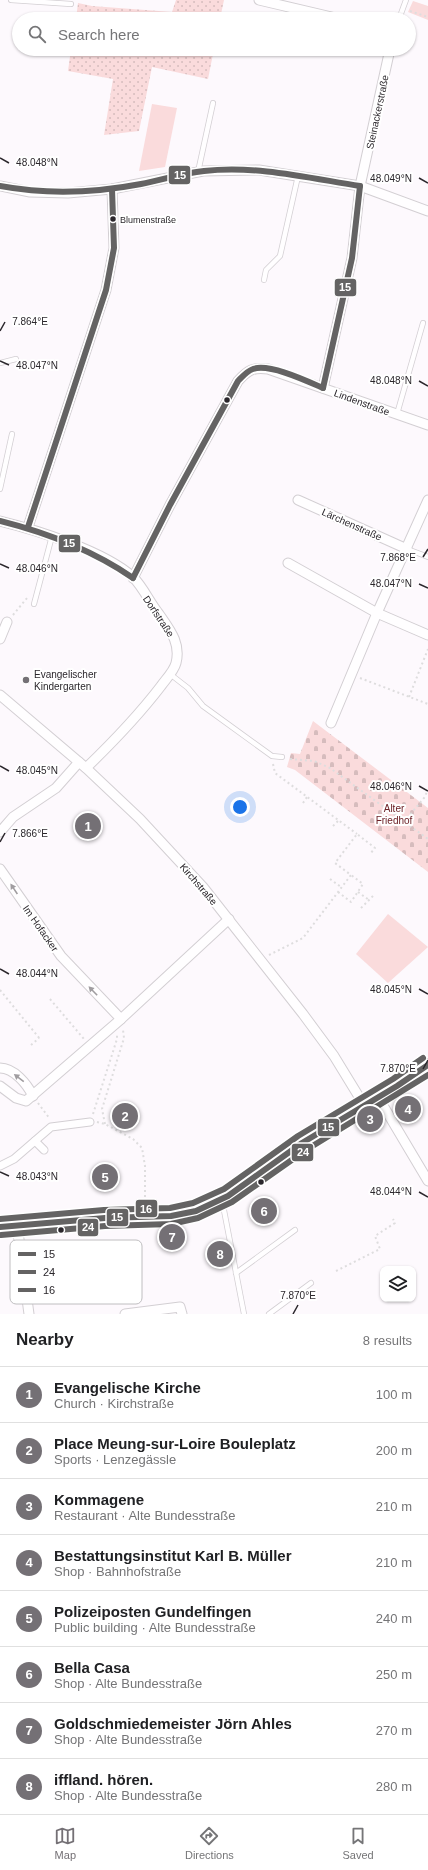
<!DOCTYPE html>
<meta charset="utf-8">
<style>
body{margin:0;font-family:Helvetica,sans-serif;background:#f6f6f6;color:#202124}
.controls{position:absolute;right:12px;bottom:12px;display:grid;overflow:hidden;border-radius:8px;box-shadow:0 1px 3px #0004}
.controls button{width:36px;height:36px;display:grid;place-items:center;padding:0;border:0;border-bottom:1px solid #e0e0e0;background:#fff;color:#202124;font:20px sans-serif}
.you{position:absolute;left:240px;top:807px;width:14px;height:14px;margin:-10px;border:3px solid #fff;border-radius:50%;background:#1a73e8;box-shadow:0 0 0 6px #1a73e833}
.badge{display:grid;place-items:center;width:26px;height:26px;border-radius:50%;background:#747075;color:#fff;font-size:13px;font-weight:700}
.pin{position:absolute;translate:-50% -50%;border:2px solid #fff;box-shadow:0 1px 4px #0006}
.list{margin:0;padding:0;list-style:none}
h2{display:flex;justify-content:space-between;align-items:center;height:52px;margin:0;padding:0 16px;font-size:17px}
h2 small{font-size:13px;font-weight:400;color:#757577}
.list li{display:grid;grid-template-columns:26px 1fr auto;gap:12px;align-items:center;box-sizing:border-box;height:56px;padding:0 16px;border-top:1px solid #e0e0e0}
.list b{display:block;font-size:15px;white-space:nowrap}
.list p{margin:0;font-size:13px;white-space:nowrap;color:#757577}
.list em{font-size:13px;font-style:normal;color:#757577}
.icon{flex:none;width:22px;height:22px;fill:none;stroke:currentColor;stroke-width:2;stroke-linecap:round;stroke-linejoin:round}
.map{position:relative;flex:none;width:428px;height:1314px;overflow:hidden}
.search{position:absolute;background:#fff;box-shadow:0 1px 3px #0004;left:12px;right:12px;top:12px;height:44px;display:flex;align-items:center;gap:10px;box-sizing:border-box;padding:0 14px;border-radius:22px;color:#757577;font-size:15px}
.sheet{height:500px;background:#fff}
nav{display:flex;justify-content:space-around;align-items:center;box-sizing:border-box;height:56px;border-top:1px solid #e0e0e0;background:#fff;font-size:11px;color:#757577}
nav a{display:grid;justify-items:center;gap:2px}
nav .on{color:#747075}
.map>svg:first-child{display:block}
.green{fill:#fadbdc}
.cemetery{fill:url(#cemetery-stones)}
.garden{fill:url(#garden-dots)}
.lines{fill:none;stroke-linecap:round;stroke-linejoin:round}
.service-casing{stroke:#d3cfd3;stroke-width:6}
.pedestrian-casing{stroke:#d3cfd3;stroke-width:9}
.minor-casing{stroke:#d3cfd3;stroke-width:11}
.tertiary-casing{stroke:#d3cfd3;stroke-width:14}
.path{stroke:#deddde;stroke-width:2;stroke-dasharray:2 3;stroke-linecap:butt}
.service{stroke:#fffeff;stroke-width:4.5}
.pedestrian{stroke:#fffeff;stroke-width:7}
.minor{stroke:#fffeff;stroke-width:9}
.tertiary{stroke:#fffeff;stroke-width:12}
.bus-1-casing{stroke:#fff;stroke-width:9}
.bus-2-casing{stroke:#fff;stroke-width:9}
.bus-3-casing{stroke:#fff;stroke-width:9}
.bus-1{stroke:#646363;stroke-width:6}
.bus-2{stroke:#646363;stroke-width:6}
.bus-3{stroke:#646363;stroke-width:6}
.oneway{fill:#a09da0}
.ticks{fill:none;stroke:#2b272c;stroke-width:1.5}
.bus-dot{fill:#2b272c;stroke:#fff;stroke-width:1.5}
.poi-dot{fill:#747075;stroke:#fff;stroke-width:1.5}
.labels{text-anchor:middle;stroke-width:4;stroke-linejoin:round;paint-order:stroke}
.bus-label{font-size:9px;fill:#2b272c;stroke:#fff;text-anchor:start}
.street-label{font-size:10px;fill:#2b272c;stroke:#fff}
.poi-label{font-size:10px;fill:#2b272c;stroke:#fff;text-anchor:start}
.park-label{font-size:10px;fill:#6c2126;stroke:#fff}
.key{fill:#fff;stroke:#bfbec0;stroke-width:1}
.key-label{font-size:11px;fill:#2b272c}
.ticks-label{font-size:10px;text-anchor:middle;fill:#2b272c;stroke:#fff;stroke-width:4;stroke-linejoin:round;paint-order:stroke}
.line-badge{stroke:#fff;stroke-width:1.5}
.badge-label{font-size:11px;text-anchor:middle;font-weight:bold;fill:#fff}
</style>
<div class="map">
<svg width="428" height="1314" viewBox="0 0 428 1314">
<defs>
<pattern id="cemetery-stones" width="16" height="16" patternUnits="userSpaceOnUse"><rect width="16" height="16" fill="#fadbdc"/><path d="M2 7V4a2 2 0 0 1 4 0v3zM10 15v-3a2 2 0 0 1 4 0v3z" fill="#d6bcbd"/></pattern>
<pattern id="garden-dots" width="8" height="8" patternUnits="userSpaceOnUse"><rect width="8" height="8" fill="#fadbdc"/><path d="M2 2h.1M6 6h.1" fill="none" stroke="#d6bcbd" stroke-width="1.8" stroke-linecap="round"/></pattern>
</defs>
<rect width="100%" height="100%" fill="#fdf9fd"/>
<!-- green -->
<g class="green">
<polygon points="413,1 428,6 428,20 408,12"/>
<polygon points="152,104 177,108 165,167 139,171"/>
<polygon points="388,914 428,947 388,983 356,954"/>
<polygon points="119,1103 138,1119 130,1129 111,1113"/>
</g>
<!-- cemetery -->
<polygon class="cemetery" points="313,721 428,808 428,872 295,770 287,767 291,753 300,754"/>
<!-- garden -->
<g class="garden">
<polygon points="176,0 224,0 220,19 76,19 78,3 92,6 172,12"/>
<polygon points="71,49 214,49 208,79 152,67 139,131 104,135 113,79 68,71"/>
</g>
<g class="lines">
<!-- service casing -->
<g class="service-casing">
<g id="service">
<polyline points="11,0 71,4"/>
<polyline points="399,19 406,0"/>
<polyline points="198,172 213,103"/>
<polyline points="264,280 266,270 280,256 298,176"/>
<polyline points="0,363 16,359"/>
<polyline points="397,414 423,323"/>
<polyline points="0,489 12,434"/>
<polyline points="407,549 428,557"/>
<polyline points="34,604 52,536"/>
<polyline points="170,674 188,688 203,706 272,756 282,757"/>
<polyline points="222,1200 244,1314"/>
<polyline points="236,1273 295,1230"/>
<polyline points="269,1314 311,1283"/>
</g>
</g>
<!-- pedestrian casing -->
<g class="pedestrian-casing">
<g id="pedestrian">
<polyline points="35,1141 44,1150"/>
<polyline points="0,1166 14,1159 51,1127 90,1122"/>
</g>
</g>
<!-- minor casing -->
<g class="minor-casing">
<g id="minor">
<polyline points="259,0 340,19"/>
<polyline points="0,186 30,192 68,193 112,189 203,171 259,170 360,186 428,211"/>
<polyline points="323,388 352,258 360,186 390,49"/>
<polyline points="298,500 407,549"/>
<path d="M0 521C37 530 104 551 133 577 143 587 150 603 159 614 170 630 181 643 176 663 174 671 166 679 161 686 138 716 113 742 86 768"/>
<polyline points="28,527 106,290 114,248 112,189"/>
<polyline points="288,563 377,613 428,635"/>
<path d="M133 578 170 505 238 381C248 370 253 367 268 369L428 425"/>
<polyline points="0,639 7,622"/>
<polyline points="0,695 86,768 140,819 203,887 303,1014 334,1056 364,1105"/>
<polyline points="331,723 377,613 428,500"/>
<polyline points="0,832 13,817 56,788 79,762"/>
<polyline points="0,869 61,956 121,1019"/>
<path d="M0 1068C14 1068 27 1084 33 1096"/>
<polyline points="0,1086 16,1098 26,1101 121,1019 229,919"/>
<polyline points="378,1097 428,1181"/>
<polyline points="14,1226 19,1239 29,1314"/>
<polyline points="125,1314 180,1307 182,1314"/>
</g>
</g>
<!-- tertiary casing -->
<g class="tertiary-casing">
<path id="tertiary" d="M0 1227C40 1223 80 1219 120 1217 139 1216 159 1218 178 1215 226 1207 263 1169 302 1143 343 1116 388 1094 428 1065"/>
</g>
<!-- path -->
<g class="path">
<polyline points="410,11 428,17"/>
<polyline points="13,615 27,598"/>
<polyline points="360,678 428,704"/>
<polyline points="409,697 428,649"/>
<polyline points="290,759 314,761 330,768 428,839"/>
<polyline points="273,764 275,773 357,834"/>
<polyline points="303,803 307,797"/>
<polyline points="404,822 424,798 428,790"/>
<polyline points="333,826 338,821"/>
<polyline points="330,879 341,887"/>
<polyline points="338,892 351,902 363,884 351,875"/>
<polyline points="358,892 369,900"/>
<polyline points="361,908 373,896"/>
<polyline points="269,955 303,938 351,875 335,863 357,834 375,848 370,854"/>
<polyline points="0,990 40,1039"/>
<polyline points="50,999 84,1039"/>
<polyline points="31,1045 39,1038"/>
<polyline points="38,1103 50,1119"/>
<polyline points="93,1114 117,1039 117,1035"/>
<polyline points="97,1122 105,1124 133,1139 142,1148 145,1166 145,1205"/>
<polyline points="105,1124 102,1109 124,1038 123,1030"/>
<polyline points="336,1271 380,1249 375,1236 395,1223 393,1219"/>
</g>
<!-- service -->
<use href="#service" class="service"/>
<!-- pedestrian -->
<use href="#pedestrian" class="pedestrian"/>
<!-- minor -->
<use href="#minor" class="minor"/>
<!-- tertiary -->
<use href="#tertiary" class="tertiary"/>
<!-- bus-1 casing -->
<g class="bus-1-casing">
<g id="bus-1">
<path d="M0 186C48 195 94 193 141 184 162 180 183 173 204 171 256 165 309 178 360 186"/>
<polyline points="323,388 352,258 360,186"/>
<path d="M0 521C48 533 92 550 133 578"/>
<polyline points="28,527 106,290 114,248 112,189"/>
<path d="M133 578 170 505 238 381C242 377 247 371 253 369 269 363 307 381 323 388"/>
<polyline points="0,1227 105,1218 171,1216 196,1211 228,1196 302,1143 397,1086 428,1065"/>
</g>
</g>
<!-- bus-2 casing -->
<g class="bus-2-casing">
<polyline id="bus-2" points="1,1235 105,1226 171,1224 198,1218 232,1202 306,1150 428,1075"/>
</g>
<!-- bus-3 casing -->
<g class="bus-3-casing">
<polyline id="bus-3" points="0,1219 104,1210 170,1208 193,1203 224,1189 298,1136 393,1079 423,1058"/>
</g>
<!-- bus-1 -->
<use href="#bus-1" class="bus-1"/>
<!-- bus-2 -->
<use href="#bus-2" class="bus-2"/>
<!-- bus-3 -->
<use href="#bus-3" class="bus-3"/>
</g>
<!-- one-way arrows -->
<defs><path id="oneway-solid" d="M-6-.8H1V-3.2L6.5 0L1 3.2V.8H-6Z"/></defs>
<g class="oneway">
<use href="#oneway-solid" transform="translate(14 889) rotate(-124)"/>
<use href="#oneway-solid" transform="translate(93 991) rotate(-134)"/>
<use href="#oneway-solid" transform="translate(19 1078) rotate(-143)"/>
</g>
<!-- ticks -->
<path class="ticks" d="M0 158 9 163M419 178 428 183M0 331 5 322M0 361 9 365M419 381 428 386M423 557 428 549M0 564 9 568M419 584 428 588M0 766 9 771M419 786 428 791M0 842 5 833M0 969 9 974M419 989 428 994M423 1069 428 1060M0 1172 9 1176M419 1192 428 1197M293 1314 298 1305"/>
<!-- markers -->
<g class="bus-dot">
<circle cx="113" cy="219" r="3.5"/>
<circle cx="227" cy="400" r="3.5"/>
<circle cx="261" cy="1182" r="3.5"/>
<circle cx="61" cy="1230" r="3.5"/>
</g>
<circle class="poi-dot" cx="26" cy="680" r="4"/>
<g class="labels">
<!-- bus labels -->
<g class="bus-label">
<text x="120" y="223">Blumenstraße</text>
</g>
<!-- street labels -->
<g class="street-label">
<text transform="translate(377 112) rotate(-78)" y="4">Steinackerstraße</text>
<text transform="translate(362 402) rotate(20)" y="4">Lindenstraße</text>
<text transform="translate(352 524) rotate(24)" y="4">Lärchenstraße</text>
<text transform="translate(159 616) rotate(56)" y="4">Dorfstraße</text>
<text transform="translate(199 884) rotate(49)" y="4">Kirchstraße</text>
<text transform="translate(41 928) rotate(55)" y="4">Im Hofacker</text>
</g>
<!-- poi labels -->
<g class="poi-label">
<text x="34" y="678">Evangelischer<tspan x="34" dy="12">Kindergarten</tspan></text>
</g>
<!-- park labels -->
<g class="park-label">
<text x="394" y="812">Alter<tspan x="394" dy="12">Friedhof</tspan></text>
</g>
</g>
<!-- legend -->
<rect x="10" y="1240" width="132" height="64" rx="6" class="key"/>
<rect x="18" y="1252" width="18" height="4" fill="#646363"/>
<rect x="18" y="1270" width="18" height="4" fill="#646363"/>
<rect x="18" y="1288" width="18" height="4" fill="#646363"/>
<g class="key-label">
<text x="43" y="1258">15</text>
<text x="43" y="1276">24</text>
<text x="43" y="1294">16</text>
</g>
<g class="ticks-label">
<text x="37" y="166">48.048°N</text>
<text x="391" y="182">48.049°N</text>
<text x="30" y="325">7.864°E</text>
<text x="37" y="369">48.047°N</text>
<text x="391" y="384">48.048°N</text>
<text x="398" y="561">7.868°E</text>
<text x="37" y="572">48.046°N</text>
<text x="391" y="587">48.047°N</text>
<text x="37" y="774">48.045°N</text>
<text x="391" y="790">48.046°N</text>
<text x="30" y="837">7.866°E</text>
<text x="37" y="977">48.044°N</text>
<text x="391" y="993">48.045°N</text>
<text x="398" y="1072">7.870°E</text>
<text x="37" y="1180">48.043°N</text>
<text x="391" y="1195">48.044°N</text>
<text x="298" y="1299">7.870°E</text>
</g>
<g class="line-badge">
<rect x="168" y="165" width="23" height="20" rx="4" fill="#646363"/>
<rect x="334" y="278" width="23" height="19" rx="4" fill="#646363"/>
<rect x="58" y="534" width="23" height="19" rx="4" fill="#646363"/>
<rect x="317" y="1118" width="23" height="19" rx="4" fill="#646363"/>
<rect x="291" y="1143" width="23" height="19" rx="4" fill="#646363"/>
<rect x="135" y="1199" width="23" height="19" rx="4" fill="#646363"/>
<rect x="106" y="1208" width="23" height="19" rx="4" fill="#646363"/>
<rect x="77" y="1218" width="22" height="19" rx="4" fill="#646363"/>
</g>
<g class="badge-label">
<text x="180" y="179">15</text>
<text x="345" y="291">15</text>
<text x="69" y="547">15</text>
<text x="328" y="1131">15</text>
<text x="303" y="1156">24</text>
<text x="146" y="1213">16</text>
<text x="117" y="1221">15</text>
<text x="88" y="1231">24</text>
</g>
</svg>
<div class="controls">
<button><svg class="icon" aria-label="layers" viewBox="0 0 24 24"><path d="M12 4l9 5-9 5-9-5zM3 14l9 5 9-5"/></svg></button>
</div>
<div class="you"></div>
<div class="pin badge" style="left:88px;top:826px">1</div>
<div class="pin badge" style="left:125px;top:1116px">2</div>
<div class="pin badge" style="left:370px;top:1119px">3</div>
<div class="pin badge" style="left:408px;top:1109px">4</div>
<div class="pin badge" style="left:105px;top:1177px">5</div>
<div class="pin badge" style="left:264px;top:1211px">6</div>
<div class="pin badge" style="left:172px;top:1237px">7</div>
<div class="pin badge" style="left:220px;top:1254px">8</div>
<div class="search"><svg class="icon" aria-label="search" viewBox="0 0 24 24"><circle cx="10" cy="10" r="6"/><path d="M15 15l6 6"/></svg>Search here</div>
</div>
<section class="sheet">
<h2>Nearby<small>8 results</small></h2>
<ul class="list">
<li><span class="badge">1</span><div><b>Evangelische Kirche</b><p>Church · Kirchstraße</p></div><em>100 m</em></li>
<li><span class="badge">2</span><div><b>Place Meung-sur-Loire Bouleplatz</b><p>Sports · Lenzegässle</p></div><em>200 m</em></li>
<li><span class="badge">3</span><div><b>Kommagene</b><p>Restaurant · Alte Bundesstraße</p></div><em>210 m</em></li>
<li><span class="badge">4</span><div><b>Bestattungsinstitut Karl B. Müller</b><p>Shop · Bahnhofstraße</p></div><em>210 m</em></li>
<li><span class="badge">5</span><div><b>Polizeiposten Gundelfingen</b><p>Public building · Alte Bundesstraße</p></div><em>240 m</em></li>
<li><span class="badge">6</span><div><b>Bella Casa</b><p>Shop · Alte Bundesstraße</p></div><em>250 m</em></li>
<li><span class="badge">7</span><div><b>Goldschmiedemeister Jörn Ahles</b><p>Shop · Alte Bundesstraße</p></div><em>270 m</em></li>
<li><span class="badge">8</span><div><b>iffland. hören.</b><p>Shop · Alte Bundesstraße</p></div><em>280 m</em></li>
</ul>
</section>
<nav>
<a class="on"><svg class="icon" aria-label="map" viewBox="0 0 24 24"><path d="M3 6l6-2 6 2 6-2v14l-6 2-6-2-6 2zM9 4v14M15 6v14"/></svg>Map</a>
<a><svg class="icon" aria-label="directions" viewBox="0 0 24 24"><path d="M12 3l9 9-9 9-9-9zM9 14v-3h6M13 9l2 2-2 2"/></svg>Directions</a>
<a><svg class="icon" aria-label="saved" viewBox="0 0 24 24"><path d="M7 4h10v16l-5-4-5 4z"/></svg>Saved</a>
</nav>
